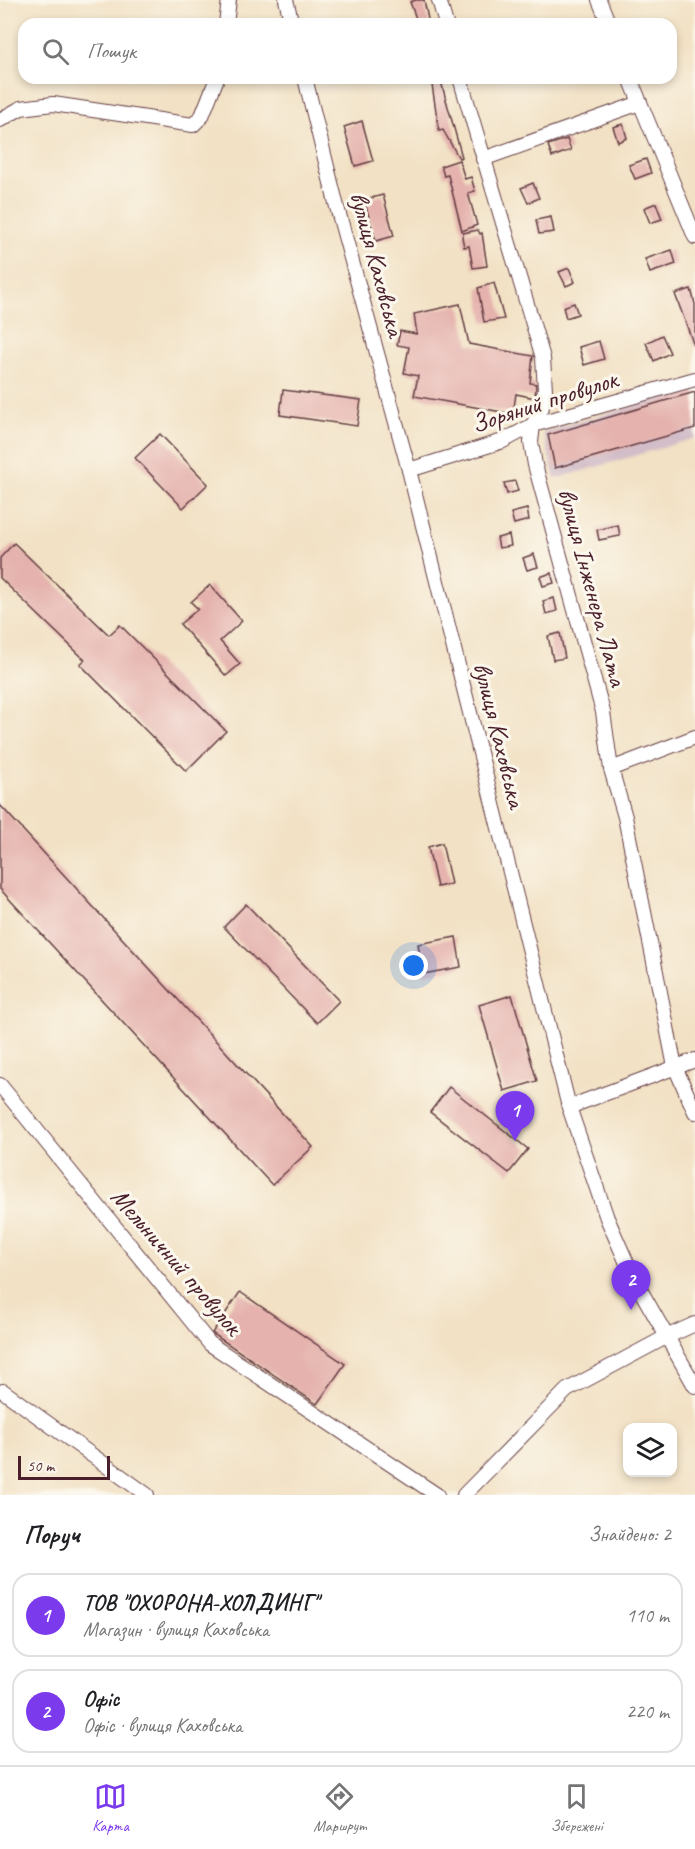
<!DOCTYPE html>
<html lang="uk">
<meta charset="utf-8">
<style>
body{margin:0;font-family:Caveat,sans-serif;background:#f2f2f2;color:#202124}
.controls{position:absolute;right:18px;bottom:18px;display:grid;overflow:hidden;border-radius:12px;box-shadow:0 3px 9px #0003}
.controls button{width:54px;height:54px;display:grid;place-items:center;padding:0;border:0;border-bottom:2px solid #e0e0e0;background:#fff;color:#202124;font:30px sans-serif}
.scale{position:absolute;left:18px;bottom:15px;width:92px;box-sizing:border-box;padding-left:6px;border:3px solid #4a1f2b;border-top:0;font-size:16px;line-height:21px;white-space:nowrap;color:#4a1f2b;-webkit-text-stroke:4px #fbf7ec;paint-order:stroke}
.you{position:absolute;left:414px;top:966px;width:21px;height:21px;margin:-15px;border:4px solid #fff;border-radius:50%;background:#1a73e8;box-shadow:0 0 0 9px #1a73e833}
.badge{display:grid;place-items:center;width:39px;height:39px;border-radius:50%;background:#7c3aed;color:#fff;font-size:20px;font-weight:700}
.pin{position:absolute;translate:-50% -50px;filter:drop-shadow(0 2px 3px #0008)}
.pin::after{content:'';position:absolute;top:32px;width:21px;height:18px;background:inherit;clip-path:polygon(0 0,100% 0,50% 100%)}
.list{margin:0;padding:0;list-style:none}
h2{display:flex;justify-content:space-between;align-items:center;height:78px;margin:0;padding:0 24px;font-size:26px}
h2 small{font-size:20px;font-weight:400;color:#757577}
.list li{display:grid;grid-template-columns:39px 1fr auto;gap:18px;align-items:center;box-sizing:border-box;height:84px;margin:0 12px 12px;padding:0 12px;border:2px solid #e0e0e0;border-radius:18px}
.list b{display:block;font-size:22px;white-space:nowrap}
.list p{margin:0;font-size:20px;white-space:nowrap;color:#757577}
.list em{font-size:20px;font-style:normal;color:#757577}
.icon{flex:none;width:33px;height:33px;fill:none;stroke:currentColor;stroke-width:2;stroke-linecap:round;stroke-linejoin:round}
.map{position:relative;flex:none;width:695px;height:1495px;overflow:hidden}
.search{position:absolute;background:#fff;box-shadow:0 3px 9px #0003;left:18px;right:18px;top:18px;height:66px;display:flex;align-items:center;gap:15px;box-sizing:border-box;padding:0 21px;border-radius:18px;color:#757577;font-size:22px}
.sheet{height:270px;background:#fff}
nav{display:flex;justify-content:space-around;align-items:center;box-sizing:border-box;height:84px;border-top:2px solid #e0e0e0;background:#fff;font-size:16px;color:#757577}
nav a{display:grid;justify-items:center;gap:3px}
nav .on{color:#7c3aed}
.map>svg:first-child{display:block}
.industrial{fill:#d2bdc8}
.building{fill:#e5b2ad}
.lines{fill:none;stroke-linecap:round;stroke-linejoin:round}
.minor-casing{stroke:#633c42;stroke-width:16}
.minor{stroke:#fff;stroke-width:14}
.labels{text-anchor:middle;stroke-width:6;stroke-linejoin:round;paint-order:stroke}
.street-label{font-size:26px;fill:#4a1f2b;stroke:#fbf7ec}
</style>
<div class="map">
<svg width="695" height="1495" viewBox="0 0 695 1495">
<rect width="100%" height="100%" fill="#fbf7ec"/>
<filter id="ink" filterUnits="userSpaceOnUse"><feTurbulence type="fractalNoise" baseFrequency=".0167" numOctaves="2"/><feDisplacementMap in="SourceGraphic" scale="12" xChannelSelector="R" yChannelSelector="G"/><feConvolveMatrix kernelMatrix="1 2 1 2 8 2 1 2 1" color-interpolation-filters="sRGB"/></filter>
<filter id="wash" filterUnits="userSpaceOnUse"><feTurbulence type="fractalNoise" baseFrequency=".008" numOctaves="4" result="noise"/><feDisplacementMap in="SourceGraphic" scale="24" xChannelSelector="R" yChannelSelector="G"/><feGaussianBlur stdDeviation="1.35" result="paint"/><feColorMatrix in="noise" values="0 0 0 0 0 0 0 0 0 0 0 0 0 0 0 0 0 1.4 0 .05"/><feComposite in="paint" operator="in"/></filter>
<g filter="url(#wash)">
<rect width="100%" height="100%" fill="#f2e1c4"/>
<!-- industrial -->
<polygon class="industrial" points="695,388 695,438 555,479 543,432"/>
<g id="blocks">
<!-- building -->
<g class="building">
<polygon points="416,0 424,0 429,24 418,24 410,2"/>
<polygon points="431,78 440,78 462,157 459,158 443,130 439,131"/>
<polygon points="362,121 373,161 355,166 344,127"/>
<polygon points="623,124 627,138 618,142 613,127"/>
<polygon points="567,139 571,150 552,157 548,145"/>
<polygon points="646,159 651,173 635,179 629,165"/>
<polygon points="459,160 465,179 471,177 475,191 468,193 477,225 462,231 448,175 444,176 441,166"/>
<polygon points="533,183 539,198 528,203 521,188"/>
<polygon points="383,195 394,236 376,241 364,200"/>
<polygon points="656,203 662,219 650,223 644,208"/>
<polygon points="551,217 554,232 539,234 536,220"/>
<polygon points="478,230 480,234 482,233 487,266 473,268 469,246 464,247 462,237 463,233"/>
<polygon points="672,250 676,264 650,273 645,259"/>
<polygon points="569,268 575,282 566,286 559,272"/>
<polygon points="494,283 504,319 484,322 478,288"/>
<polygon points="691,289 695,304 695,348 675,294"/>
<polygon points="574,303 578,314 566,318 563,307"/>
<polygon points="460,304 469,344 533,356 530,383 536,384 535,398 516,394 513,414 414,396 418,376 404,373 409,347 397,345 400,331 417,334 414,314"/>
<polygon points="662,335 670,353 654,361 646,343"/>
<polygon points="599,341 604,359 584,365 579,347"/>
<polygon points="283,390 361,400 357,426 280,415"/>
<polygon points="695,392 695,428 555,468 548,435"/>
<polygon points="160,434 208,484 183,508 135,458"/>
<polygon points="515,481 518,491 507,494 504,483"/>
<polygon points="527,509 529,520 514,524 511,513"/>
<polygon points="618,525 620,536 599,540 597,530"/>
<polygon points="509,535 511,546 499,548 497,538"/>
<polygon points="14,543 109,635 120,625 226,731 186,771 80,664 85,660 0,578 0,558"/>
<polygon points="534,554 538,567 527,570 523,558"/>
<polygon points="551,573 554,583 543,586 540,577"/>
<polygon points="210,585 242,621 220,641 240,664 226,676 180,624 198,609 191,602"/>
<polygon points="554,598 557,611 546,614 543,601"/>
<polygon points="560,633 565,658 553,660 548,636"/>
<polygon points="0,805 313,1147 272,1185 0,889"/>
<polygon points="442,843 451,884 437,887 428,847"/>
<polygon points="246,904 339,1001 317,1023 224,927"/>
<polygon points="456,937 461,967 423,974 418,944"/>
<polygon points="512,995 537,1081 504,1091 479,1005"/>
<polygon points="449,1087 528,1149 509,1173 430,1112"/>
<polygon points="240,1292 345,1364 317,1404 212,1333"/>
</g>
</g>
</g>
<g filter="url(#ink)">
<use href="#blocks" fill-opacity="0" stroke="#633c42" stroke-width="1.5"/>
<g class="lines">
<!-- minor casing -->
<g class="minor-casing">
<g id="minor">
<polyline points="286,0 292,24"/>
<polyline points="439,0 446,24"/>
<polyline points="599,0 609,24"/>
<polyline points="226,24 229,0"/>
<polyline points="305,78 337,207 409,470 569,1107 607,1218 634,1279 695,1386"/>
<polyline points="460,78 543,358 545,390 542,407 533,425 531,442 535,465 603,712 611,769 625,817 675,1067 695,1112"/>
<polyline points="630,78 695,237"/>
<polyline points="0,120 21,108 53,104 193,125 202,116 217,78"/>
<polyline points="483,159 640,103"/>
<polyline points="409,470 503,441 533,425 695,379"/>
<polyline points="611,769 695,737"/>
<polyline points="0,1085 210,1344 437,1495"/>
<polyline points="569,1107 695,1060"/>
<polyline points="3,1391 147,1495"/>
<polyline points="464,1495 567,1390 666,1337 695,1324"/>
</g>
</g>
<!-- minor -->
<use href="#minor" class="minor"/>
</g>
</g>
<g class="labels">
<!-- street labels -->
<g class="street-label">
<text transform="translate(378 264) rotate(75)" y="9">вулиця Каховська</text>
<text transform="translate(544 401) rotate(-18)" y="9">Зоряний провулок</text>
<text transform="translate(593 587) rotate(75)" y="9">вулиця Інженера Лата</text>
<text transform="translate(500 735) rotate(76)" y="9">вулиця Каховська</text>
<text transform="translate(177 1261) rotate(49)" y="9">Мельничний провулок</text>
</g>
</g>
</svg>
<div class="controls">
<button><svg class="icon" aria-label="layers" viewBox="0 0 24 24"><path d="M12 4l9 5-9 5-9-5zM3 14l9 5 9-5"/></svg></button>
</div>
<div class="scale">50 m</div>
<div class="you"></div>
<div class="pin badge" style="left:515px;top:1141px">1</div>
<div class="pin badge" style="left:631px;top:1310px">2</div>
<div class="search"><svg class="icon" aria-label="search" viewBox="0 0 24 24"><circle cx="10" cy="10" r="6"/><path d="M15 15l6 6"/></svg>Пошук</div>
</div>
<section class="sheet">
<h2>Поруч<small>Знайдено: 2</small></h2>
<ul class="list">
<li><span class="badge">1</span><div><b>ТОВ &quot;ОХОРОНА-ХОЛДИНГ&quot;</b><p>Магазин · вулиця Каховська</p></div><em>110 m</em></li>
<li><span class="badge">2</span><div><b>Офіс</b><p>Офіс · вулиця Каховська</p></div><em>220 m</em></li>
</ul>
</section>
<nav>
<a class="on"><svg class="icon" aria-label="map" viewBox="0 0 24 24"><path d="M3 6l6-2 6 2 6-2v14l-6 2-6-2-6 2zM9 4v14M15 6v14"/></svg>Карта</a>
<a><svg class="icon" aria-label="directions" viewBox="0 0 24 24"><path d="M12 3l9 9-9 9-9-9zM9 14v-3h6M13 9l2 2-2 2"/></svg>Маршрут</a>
<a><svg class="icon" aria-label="saved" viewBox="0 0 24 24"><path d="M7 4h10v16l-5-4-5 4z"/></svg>Збережені</a>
</nav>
